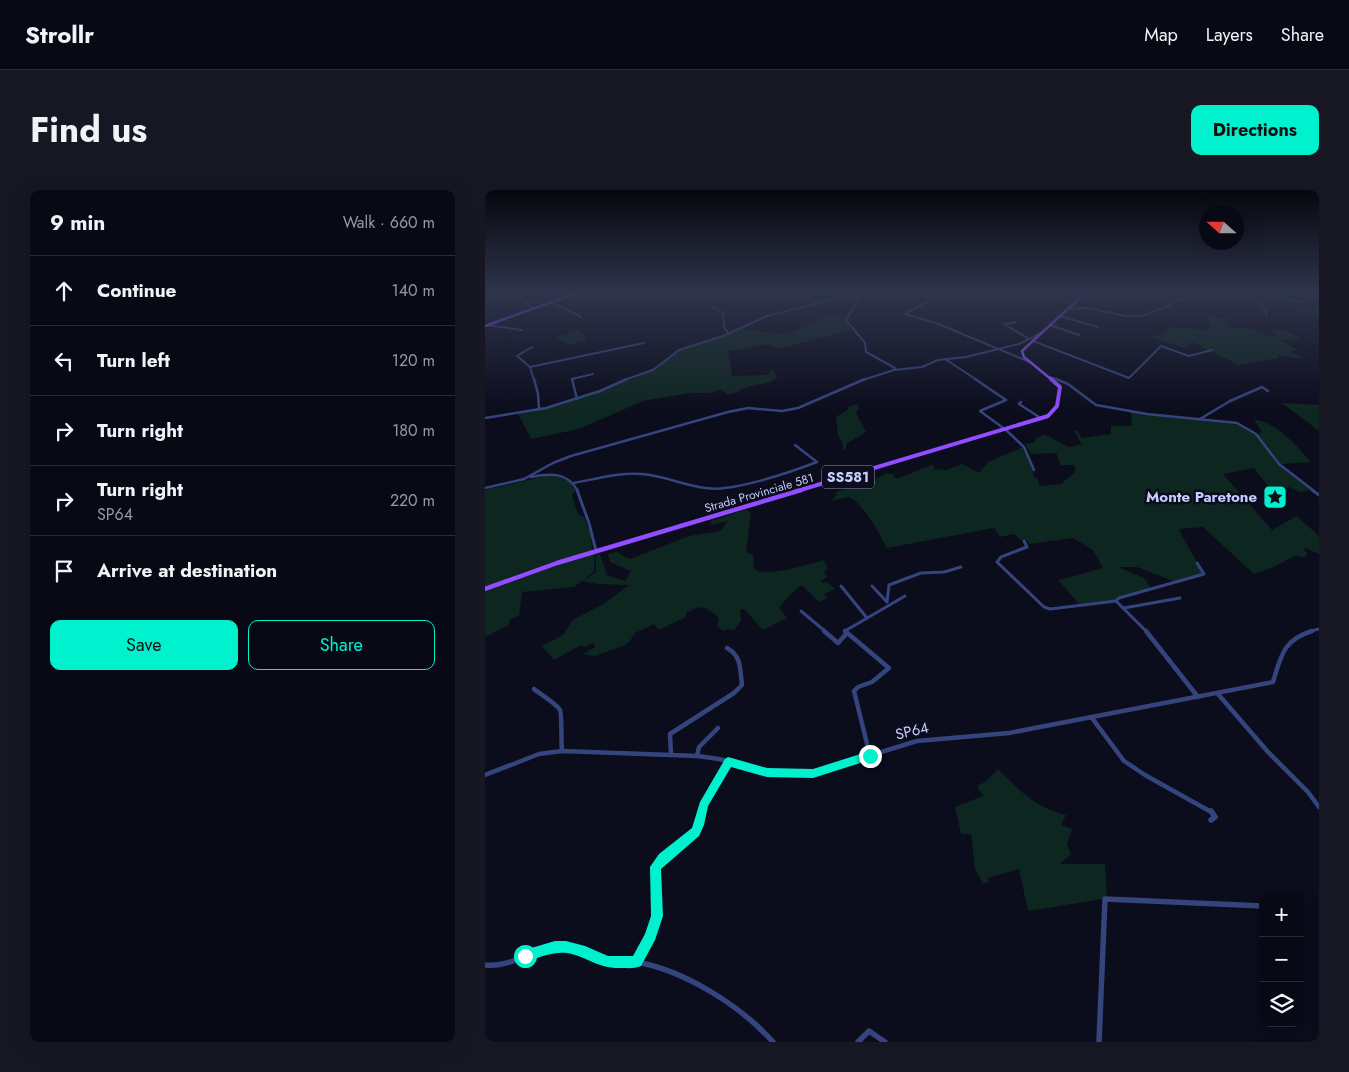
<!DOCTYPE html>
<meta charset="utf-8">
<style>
body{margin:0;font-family:Jost,sans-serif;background:#161722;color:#f1f3f6}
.controls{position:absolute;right:15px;bottom:15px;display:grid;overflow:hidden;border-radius:10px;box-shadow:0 5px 20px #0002}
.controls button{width:45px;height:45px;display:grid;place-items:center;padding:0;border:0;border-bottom:1px solid #292a34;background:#080915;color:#f1f3f6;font:25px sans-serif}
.compass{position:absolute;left:714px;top:15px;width:45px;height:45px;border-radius:50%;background:#080915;box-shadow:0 5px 20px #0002;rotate:291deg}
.stop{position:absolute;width:15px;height:15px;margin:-11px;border:4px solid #00f1ce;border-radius:50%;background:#fff}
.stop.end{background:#00f1ce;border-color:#fff;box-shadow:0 1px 5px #0008}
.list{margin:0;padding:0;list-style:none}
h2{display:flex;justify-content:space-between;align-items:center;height:65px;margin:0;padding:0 20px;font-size:21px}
h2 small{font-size:16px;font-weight:400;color:#989aa0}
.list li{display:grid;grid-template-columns:32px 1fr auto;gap:15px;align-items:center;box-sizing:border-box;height:70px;padding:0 20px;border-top:1px solid #292a34}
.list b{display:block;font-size:19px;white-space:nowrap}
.list p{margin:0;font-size:16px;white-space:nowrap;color:#989aa0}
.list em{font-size:16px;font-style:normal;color:#989aa0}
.actions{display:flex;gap:10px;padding:15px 20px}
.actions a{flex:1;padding:11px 0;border:1px solid #00f1ce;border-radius:10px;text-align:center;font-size:18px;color:#00f1ce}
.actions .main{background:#00f1ce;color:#111}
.icon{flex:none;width:28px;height:28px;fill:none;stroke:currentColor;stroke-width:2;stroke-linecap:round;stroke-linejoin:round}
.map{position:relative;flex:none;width:834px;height:852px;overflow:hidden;border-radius:10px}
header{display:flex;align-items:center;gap:30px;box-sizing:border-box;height:70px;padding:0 25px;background:#080915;border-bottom:1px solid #292a34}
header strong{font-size:24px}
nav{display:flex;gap:28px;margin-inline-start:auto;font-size:18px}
.intro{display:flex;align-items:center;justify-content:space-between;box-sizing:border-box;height:120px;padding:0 30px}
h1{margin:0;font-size:35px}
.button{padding:12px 22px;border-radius:10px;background:#00f1ce;color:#111;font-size:18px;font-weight:700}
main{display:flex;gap:30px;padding:0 30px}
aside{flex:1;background:#080915;border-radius:10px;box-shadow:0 5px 20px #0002}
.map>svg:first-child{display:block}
.green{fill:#0e2620}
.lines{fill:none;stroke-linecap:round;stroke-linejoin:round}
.minor-far4{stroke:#35447d;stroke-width:2}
.minor-far3{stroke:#35447d;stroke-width:2.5}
.minor-far2{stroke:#35447d;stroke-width:3}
.minor-far1{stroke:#35447d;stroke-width:4.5}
.minor{stroke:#35447d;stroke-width:5.5}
.major-far2{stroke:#914dff;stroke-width:2.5}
.major-far1{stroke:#914dff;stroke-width:4}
.major{stroke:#914dff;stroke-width:4.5}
.route{fill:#00f1ce}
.labels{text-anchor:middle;stroke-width:5;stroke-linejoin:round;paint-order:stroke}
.far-street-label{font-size:12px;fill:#c6ceff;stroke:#0b0c1c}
.shield{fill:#0b0c1c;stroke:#8e94bb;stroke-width:1}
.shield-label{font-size:14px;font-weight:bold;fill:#c6ceff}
.poi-label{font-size:15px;font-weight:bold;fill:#c6ceff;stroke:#0b0c1c;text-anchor:end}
.street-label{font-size:15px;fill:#c6ceff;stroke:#0b0c1c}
</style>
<header>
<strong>Strollr</strong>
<nav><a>Map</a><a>Layers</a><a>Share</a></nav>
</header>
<div class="intro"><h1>Find us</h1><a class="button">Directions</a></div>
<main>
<aside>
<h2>9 min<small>Walk · 660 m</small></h2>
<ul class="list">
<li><svg class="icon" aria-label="ahead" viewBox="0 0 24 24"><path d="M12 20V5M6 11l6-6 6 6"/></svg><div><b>Continue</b></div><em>140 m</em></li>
<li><svg class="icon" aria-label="left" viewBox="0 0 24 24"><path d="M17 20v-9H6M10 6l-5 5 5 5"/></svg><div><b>Turn left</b></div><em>120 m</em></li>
<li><svg class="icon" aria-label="right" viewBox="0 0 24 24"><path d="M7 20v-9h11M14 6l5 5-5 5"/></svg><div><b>Turn right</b></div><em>180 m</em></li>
<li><svg class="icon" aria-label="right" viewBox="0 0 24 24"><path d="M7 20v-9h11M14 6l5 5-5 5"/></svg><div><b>Turn right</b><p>SP64</p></div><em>220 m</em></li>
<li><svg class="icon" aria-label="arrive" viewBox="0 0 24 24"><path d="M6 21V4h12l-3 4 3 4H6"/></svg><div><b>Arrive at destination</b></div></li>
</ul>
<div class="actions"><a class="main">Save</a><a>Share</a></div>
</aside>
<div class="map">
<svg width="834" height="852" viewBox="0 0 834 852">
<rect width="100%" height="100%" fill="#0b0c1c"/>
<!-- green -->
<g class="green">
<path d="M803 110 818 114 814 116C820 118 827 117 834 120V129L805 117 809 115 797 112Z"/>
<path d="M353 126H362L360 131 367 140 293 159 284 154 243 161 247 186 282 185 288 178 292 188C282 196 269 194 258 199 253 201 249 204 243 205L235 199 226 203H204L158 211 94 239 46 249 32 222 77 214 153 187 167 181 197 159 224 152 256 139 296 144 307 142 341 127Z"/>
<path d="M722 126 741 129 744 138H763L790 147 792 146 786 141C799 138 805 143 817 149L795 150 813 160 805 161 808 164H813L818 168H809L793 165V168L754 175 707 152 700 158 666 147 680 142 688 141 679 138C695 137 708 140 722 140L725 136Z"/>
<polygon points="94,139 102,150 85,155 69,148"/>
<polygon points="797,213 834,215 834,241"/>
<polygon points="372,214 374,218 371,223 381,242 361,254 361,259 359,261 357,251 353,246 351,227 364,219 363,217"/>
<path d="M646 222 754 235 772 246 794 275 826 300 815 302 804 297 787 301 769 278 738 284 787 340 812 326 834 346V364L820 358 819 360 823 363 819 368 811 365 791 376 769 384 718 337 694 339C698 350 717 377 717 385L693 393 652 377H633L659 388 666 398 630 410 594 414 573 390 618 378 608 360 588 348 545 354 540 349 536 350 529 344 515 347 509 338 402 358C392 340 382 318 364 307L345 311 352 305 351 302 388 291 400 284H408L410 288H414L446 275 449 276V279L461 280 477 274 494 283 503 272 538 257 544 268 550 288H552L555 296 576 294 591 281 589 275H576L571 263 546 264 540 254 550 252V249L559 244 584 257 597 254 589 241 592 240 597 248 626 244V236H647Z"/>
<path d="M769 230C789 230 813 257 826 272L796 274 794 272 772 244 777 242Z"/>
<polygon points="69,284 83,291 91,300 87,305 93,324 99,327 106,345 107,360 41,381 0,397 0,300"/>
<path d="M258 318 266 323 261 362 268 365 269 379C282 388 323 374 339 370L343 379 339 381 342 387 336 391 338 393 342 392 350 399 339 404 343 408 334 412 317 395C311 398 298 412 294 418L302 428 278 440 259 419 255 420 256 431 249 440 243 439 238 441 232 436 234 428C222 416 215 414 201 423V427L174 440 169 434 150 443 145 451 140 455 110 466 98 464 110 457 108 453 100 457 96 455 69 470 57 456 78 445 88 430 120 413 144 395 112 394 97 391 89 397 37 402 34 426 24 430V435L0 447V400L49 381 110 363 109 381 98 391 111 382V365L115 364 122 385 140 391 146 381 125 372 123 364 131 362 145 369 204 346 235 341 243 331 227 335 225 334 227 331 259 320Z"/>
<path d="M513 579C535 601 550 617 581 625L576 635 587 639 582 654 586 664 575 674H620L622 706 618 709 543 721 534 679 503 688 504 692 498 694 490 679 486 644H476L470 617 498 606 492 596 500 592Z"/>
</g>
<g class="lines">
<!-- minor-far4 -->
<g class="minor-far4">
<polyline points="31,103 49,119"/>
<polyline points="288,103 315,105 334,113"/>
<polyline points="424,103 449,109"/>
<polyline points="458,103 420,124 451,133 547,173"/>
<polyline points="639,103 655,107 665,103"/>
<polyline points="757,103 773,111 782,122 781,125"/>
<polyline points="777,103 815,112 834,104"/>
<polyline points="371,105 374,108 361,130 380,153 381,162 410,178 409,180 378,190"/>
<polyline points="159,111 152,108 162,105 160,103"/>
<polyline points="68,113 96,127"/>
<polyline points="226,116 238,123 239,137 244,144"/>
<polyline points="582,119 602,118 642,126 657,126 683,116 708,103"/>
<polyline points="574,126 613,137"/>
<polyline points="531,132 519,134 544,149"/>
<polyline points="2,135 37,140"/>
<polyline points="565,135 594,145"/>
<polyline points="548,151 644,188 676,156 704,166 727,160"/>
<polyline points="47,157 32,166 45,177 49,190"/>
<polyline points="460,169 492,190"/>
<polyline points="45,177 159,153"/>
<polyline points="409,180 437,177 453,170 481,167 534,154 556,143"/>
<polyline points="565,187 574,190"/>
<polyline points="87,190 87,189 108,184"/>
<polyline points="139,190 168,180 194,160 238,146 282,126 353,108 369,106 373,103"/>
</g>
<!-- minor-far3 -->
<g class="minor-far3">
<polyline points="49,189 53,204 54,219"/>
<polyline points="87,189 92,209"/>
<polyline points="490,189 521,210 495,221 521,240"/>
<polyline points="571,189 583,194 611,215 662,224 752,233 771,244 794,274 829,301"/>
<polyline points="536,212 534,214 557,229"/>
<polyline points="0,228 61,218 115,201 142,189"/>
<polyline points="715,229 745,211 777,197 783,201"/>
<polyline points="521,240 539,257 549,280"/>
<path d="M46 287C66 283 82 282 93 301"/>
<polyline points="39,289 68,273 86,266 243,222 263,218 297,221 313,218 380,189"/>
<path d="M89 293C111 289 135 282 157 284 185 286 211 302 240 298 271 294 303 283 332 272L310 255"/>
<polyline points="0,298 39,289"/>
</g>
<!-- minor-far2 -->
<g class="minor-far2">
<polyline points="92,300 104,333 111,361"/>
<polyline points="827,300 834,305"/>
<polyline points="539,351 542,357 516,367 512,372 559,417 565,419 631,411 662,442"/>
<polyline points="356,396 382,428"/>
<polyline points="387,396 402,412"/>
<polyline points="631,411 634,408 719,384 712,373"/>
<polyline points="402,412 404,395 436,383 459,382 476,377"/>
<polyline points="639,418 695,408"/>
<polyline points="316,421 341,442"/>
<polyline points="362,442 360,441 420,406"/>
<polyline points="822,442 834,439"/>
</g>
<!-- minor-far1 -->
<g class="minor-far1">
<polyline points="339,441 353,453 362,443"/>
<polyline points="360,441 404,478 387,492 373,497 369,501 385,566"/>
<polyline points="661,441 713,507"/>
<path d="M49 499C56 505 70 512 75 520 77 523 76 553 77 561"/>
<polyline points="733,504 783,562 823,602 834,617"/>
<polyline points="607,528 639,571 660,585 728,623"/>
<path d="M186 565 185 544 249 503 257 495C255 481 257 466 242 458"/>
<polyline points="212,566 214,557 233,538"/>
<path d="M0 585 54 564 77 561 213 566 234 569 282 582 328 583 432 551 524 543 788 492C796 466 798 450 827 441"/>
<polyline points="216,623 218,615 243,572"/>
</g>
<!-- minor -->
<g class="minor">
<polyline points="726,630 730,627 726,621"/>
<polyline points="151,772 166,746 172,726 171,677 210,642 214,635 217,621"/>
<path d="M0 775C25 778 46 760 70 757 89 755 103 769 121 772 131 774 141 770 151 772 199 780 256 816 288 852"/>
<polyline points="373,852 384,841 400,852"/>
<polyline points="614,852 620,709 778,716"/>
</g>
<!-- major-far2 -->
<g class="major-far2">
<polyline points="0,136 92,103"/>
<polyline points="567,190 539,167 537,161 600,103"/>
</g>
<!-- major-far1 -->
<polyline class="major-far1" points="312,301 563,226 572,216 575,197 566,189"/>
<!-- major -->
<polyline class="major" points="0,399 72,373 316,300"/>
</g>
<!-- sky -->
<linearGradient id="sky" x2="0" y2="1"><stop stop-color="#06070f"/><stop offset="0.46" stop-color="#2e344b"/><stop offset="1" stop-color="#2e344b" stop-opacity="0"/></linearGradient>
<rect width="834" height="222" fill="url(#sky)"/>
<!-- route -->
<path class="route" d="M385 561 390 566 388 569 328 588 282 587 246 577 223 616 219 635 214 646 176 679 178 726 170 750 156 776C149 779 143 778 137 778 112 779 104 767 82 763 68 761 53 768 40 772L36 770 34 766 36 761 70 751H81L100 756 123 766H148L160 744 166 726 165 677 174 664 207 638 215 612 240 569 243 567 282 578 328 579Z"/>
<!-- icons -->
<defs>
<g id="sight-square" transform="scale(1.25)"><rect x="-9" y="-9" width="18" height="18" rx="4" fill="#00f1ce" stroke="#0b0c1c"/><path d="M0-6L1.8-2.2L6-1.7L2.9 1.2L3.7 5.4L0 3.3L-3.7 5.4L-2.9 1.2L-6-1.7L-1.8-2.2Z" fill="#111"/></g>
</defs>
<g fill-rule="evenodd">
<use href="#sight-square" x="790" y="307"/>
</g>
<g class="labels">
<!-- far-street labels -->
<g class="far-street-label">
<text transform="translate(274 303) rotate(-16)" y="4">Strada Provinciale 581</text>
</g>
<!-- shield labels -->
<rect class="shield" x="337" y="275.5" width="52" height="23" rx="4"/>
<g class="shield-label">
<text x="363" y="292">SS581</text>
</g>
<!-- poi labels -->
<g class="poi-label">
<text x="772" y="312">Monte Paretone</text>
</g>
<!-- street labels -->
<g class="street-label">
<text transform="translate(427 541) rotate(-13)" y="5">SP64</text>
</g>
</g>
</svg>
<div class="controls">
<button>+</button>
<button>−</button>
<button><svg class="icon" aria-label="layers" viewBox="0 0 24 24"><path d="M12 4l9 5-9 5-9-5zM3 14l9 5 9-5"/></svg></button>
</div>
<svg class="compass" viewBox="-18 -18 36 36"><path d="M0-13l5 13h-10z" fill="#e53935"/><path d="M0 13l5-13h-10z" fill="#989aa0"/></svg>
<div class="stop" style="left:40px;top:766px"></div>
<div class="stop end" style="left:385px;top:566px"></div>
</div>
</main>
